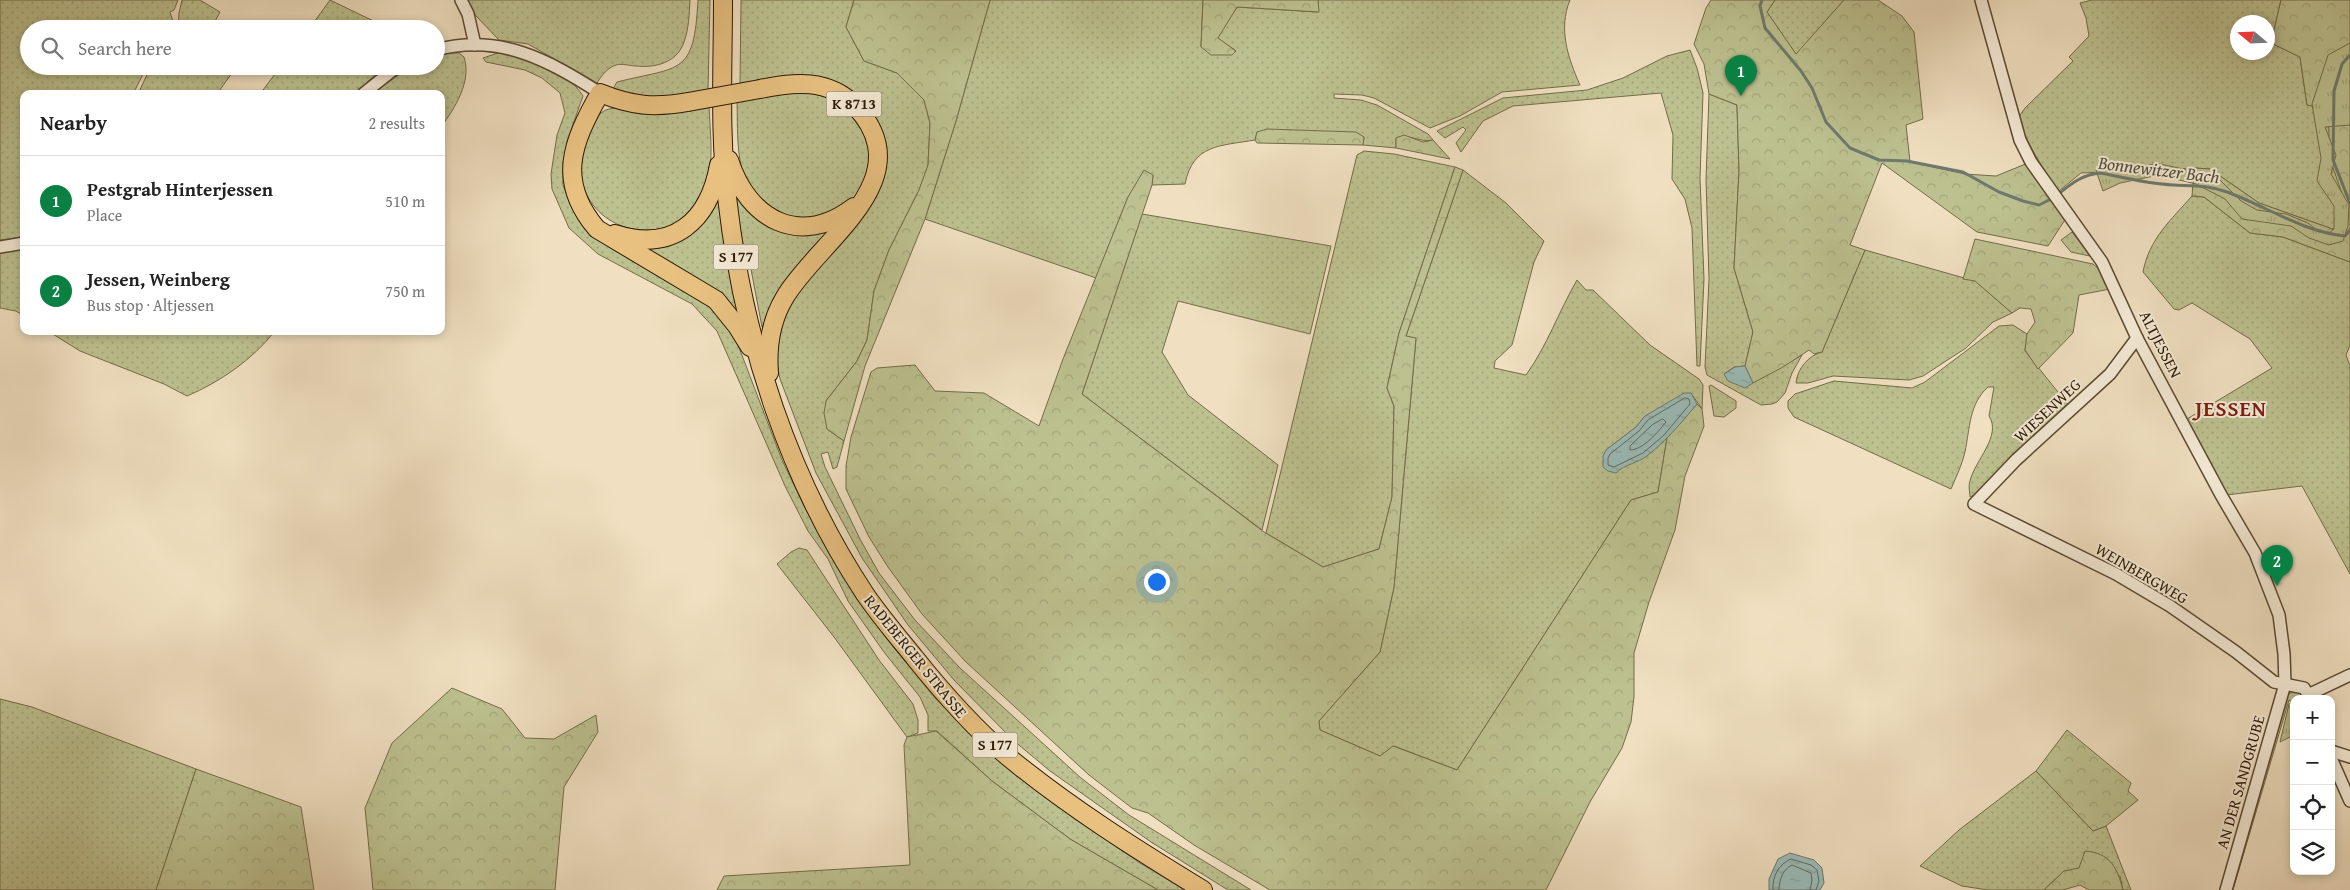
<!DOCTYPE html>
<meta charset="utf-8">
<style>
body{margin:0;font-family:"Gentium Book Plus",serif;background:#f2f2f2;color:#222}
.controls{position:absolute;right:15px;bottom:15px;display:grid;overflow:hidden;border-radius:10px;box-shadow:0 2px 8px #0003}
.controls button{width:45px;height:45px;display:grid;place-items:center;padding:0;border:0;border-bottom:1px solid #e0e0e0;background:#fff;color:#222;font:25px sans-serif}
.compass{position:absolute;left:2230px;top:15px;width:45px;height:45px;border-radius:50%;background:#fff;box-shadow:0 2px 8px #0003;rotate:289deg}
.you{position:absolute;left:1156px;top:581px;width:18px;height:18px;margin:-12px;border:4px solid #fff;border-radius:50%;background:#1a73e8;box-shadow:0 0 0 8px #1a73e833}
.badge{display:grid;place-items:center;width:32px;height:32px;border-radius:50%;background:#0b8043;color:#fff;font-size:16px;font-weight:700}
.pin{position:absolute;translate:-50% -41px;filter:drop-shadow(0 1px 2px #0008)}
.pin::after{content:'';position:absolute;top:26px;width:18px;height:15px;background:inherit;clip-path:polygon(0 0,100% 0,50% 100%)}
.list{margin:0;padding:0;list-style:none}
h2{display:flex;justify-content:space-between;align-items:center;height:65px;margin:0;padding:0 20px;font-size:21px}
h2 small{font-size:16px;font-weight:400;color:#767676}
.list li{display:grid;grid-template-columns:32px 1fr auto;gap:15px;align-items:center;box-sizing:border-box;height:90px;padding:0 20px;border-top:1px solid #e0e0e0}
.list b{display:block;font-size:19px;white-space:nowrap}
.list p{margin:0;font-size:16px;white-space:nowrap;color:#767676}
.list em{font-size:16px;font-style:normal;color:#767676}
.icon{flex:none;width:28px;height:28px;fill:none;stroke:currentColor;stroke-width:2;stroke-linecap:round;stroke-linejoin:round}
.map{position:relative;flex:none;width:2350px;height:890px;overflow:hidden}
.search{position:absolute;background:#fff;box-shadow:0 2px 8px #0003;left:20px;top:20px;width:425px;height:55px;display:flex;align-items:center;gap:12px;box-sizing:border-box;padding:0 18px;border-radius:28px;color:#767676;font-size:19px}
.panel{position:absolute;background:#fff;box-shadow:0 2px 8px #0003;left:20px;top:90px;width:425px;height:245px;border-radius:10px}
.map>svg:first-child{display:block}
.grass{fill:url(#grass-dots);stroke:#746c48;fill-rule:evenodd}
.forest{fill:url(#forest-crowns);stroke:#746c48}
.park{fill:url(#park-tufts);stroke:#746c48}
.water{fill:url(#water-ripples);stroke:#6e7a6f}
.lines{fill:none;stroke-linecap:round;stroke-linejoin:round}
.shore{stroke:#626a5d;stroke-width:1}
.stream{stroke:#6e7a6f;stroke-width:3}
.minor-casing{stroke:#5c4a31;stroke-width:14}
.highway-casing{stroke:#2a1801;stroke-width:20}
.minor{stroke:#f5ebd7;stroke-width:11}
.highway{stroke:#e8c080;stroke-width:18}
.highway-bridge-casing{stroke:#2a1801;stroke-width:20;stroke-linecap:butt}
.highway-bridge{stroke:#e8c080;stroke-width:18}
.labels{text-anchor:middle;stroke-width:4;stroke-linejoin:round;paint-order:stroke}
.shield{fill:#f5ebd7;stroke:#675741;stroke-width:1}
.shield-label{font-size:15px;font-weight:bold;fill:#2a1801}
.street-label{font-size:16px;fill:#2a1801;stroke:#f5ebd7}
.water-label{font-size:18px;font-style:italic;fill:#525141;stroke:#f5ebd7}
.district-label{font-size:21px;font-weight:bold;letter-spacing:1px;fill:#7a1f14;stroke:#f5ebd7}
</style>
<div class="map">
<svg width="2350" height="890" viewBox="0 0 2350 890">
<defs>
<pattern id="grass-dots" width="8" height="8" patternUnits="userSpaceOnUse" patternTransform="scale(1.25)"><rect width="8" height="8" fill="#bdc190"/><path d="M2 2h.1M6 6h.1" fill="none" stroke="#a3a57a" stroke-width="1.8" stroke-linecap="round"/></pattern>
<pattern id="forest-crowns" width="20" height="18" patternUnits="userSpaceOnUse" patternTransform="scale(1.25)"><rect width="20" height="18" fill="#bdc190"/><path d="M2 6a3 3 0 1 1 6 0M12 15a3 3 0 1 1 6 0" fill="none" stroke="#a3a57a"/></pattern>
<pattern id="park-tufts" width="24" height="20" patternUnits="userSpaceOnUse" patternTransform="scale(1.25)"><rect width="24" height="20" fill="#bdc190"/><path d="M3 7l-1-3M5 7V3M7 7l1-3M15 17l-1-3M17 17v-4M19 17l1-3" fill="none" stroke="#a3a57a"/></pattern>
<pattern id="water-ripples" width="26" height="14" patternUnits="userSpaceOnUse" patternTransform="scale(1.25)"><rect width="26" height="14" fill="#9bbcb9"/><path d="M2 4q2-2 4 0t4 0M15 11q2-2 4 0t4 0" fill="none" stroke="#86a19d"/></pattern>
</defs>
<rect width="100%" height="100%" fill="#f0e0c1"/>
<filter id="stains"><feTurbulence type="fractalNoise" baseFrequency=".004" numOctaves="4"/><feColorMatrix values="0 0 0 0 .2 0 0 0 0 .09 0 0 0 0 .02 0 0 0 .5 -.17"/></filter>
<radialGradient id="worn" r=".72"><stop offset=".6" stop-color="#630" stop-opacity="0"/><stop offset="1" stop-color="#630" stop-opacity=".3"/></radialGradient>
<!-- grass -->
<g class="grass">
<polygon points="0,0 178,0 174,10 170,12 174,25 172,29 29,29 29,66 147,66 133,94 24,94 24,237 0,240"/>
<polygon points="182,0 200,0 220,12 212,27 214,29 178,29 179,13"/>
<polygon points="330,0 390,29 309,29"/>
<path d="M468 0H690C689 14 689 29 684 42 677 63 655 68 636 66 630 66 622 63 616 65 607 68 602 75 597 83L528 44 499 40 476 16Z"/>
<path d="M698 0H710L708 91 670 98 640 99 613 89 617 82C681 66 694 76 698 0Z"/>
<polygon points="741,0 854,0 846,27 864,61 897,73 924,100 930,123 928,166 919,190 889,250 874,291 867,340 857,361 826,401 827,429 844,441 837,467 833,469 828,452 821,454 825,467 860,539 879,573 915,620 960,668 1081,778 1129,815 1251,890 1228,890 1151,842 1050,771 1013,740 954,680 908,625 862,558 816,473 780,379 775,352 777,337 788,302 881,177 857,99 740,85"/>
<path d="M990 0H1203L1201 47 1235 50 1217 38 1237 7 1318 12V0H1570C1558 29 1568 58 1580 85L1502 92 1460 116 1430 128 1374 98 1362 95 1334 94V98L1361 100 1377 105 1428 134 1433 140C1419 143 1409 133 1396 138V148L1363 145 1364 137 1257 132 1255 140C1220 146 1193 144 1185 184L1152 185 1153 175 1128 197 1096 278 925 219 956 121Z"/>
<polygon points="1775,0 1844,0 1796,55 1767,12"/>
<path d="M2092 0H2281L2271 43 2300 57 2307 105 2328 109 2348 211 2341 232 2259 203 2210 169 2194 168 2081 173 2059 191C2042 167 2028 146 2018 118L2025 108 2073 61 2069 57 2089 36 2086 18 2080 3ZM2238 22H2268V52H2238Z"/>
<polygon points="1690,50 1697,68 1703,93 1700,178 1704,279 1700,366 1697,366 1692,228 1685,199 1672,179 1673,135 1661,93 1513,106 1483,121 1461,152 1456,143 1466,130 1463,127 1445,138 1437,131 1503,98 1587,90 1623,78 1667,56"/>
<path d="M501 52C530 61 566 69 583 96L567 141 563 165V185L570 204 589 232 706 299 730 324 782 460 804 506 856 598 890 643 935 698 1000 762 1077 820 1140 863 1185 890H1158L1070 839 992 781 937 731H928V715L920 697 884 652 848 601 828 559 808 531 785 486 717 331 692 304 598 254 569 228 552 189 551 174 557 135 565 113 560 93 542 78 525 70 486 62 483 58Z"/>
<path d="M447 53H459L464 57C472 81 455 108 441 127V94H372L411 66H436V57Z"/>
<polygon points="151,66 237,66 217,94 138,94"/>
<polygon points="281,66 384,66 355,94 260,94"/>
<path d="M800 91C811 93 824 93 834 99 868 120 884 167 854 199 843 211 825 216 810 218 792 220 777 215 765 203 760 199 755 195 751 190 735 169 738 126 737 101Z"/>
<polygon points="1709,94 1737,105 1739,171 1734,268 1753,332 1745,366 1734,367 1724,374 1745,387 1802,355 1792,373 1785,393 1777,402 1772,404 1761,405 1707,375 1705,367 1709,279 1706,179"/>
<path d="M709 106C710 132 714 160 707 185 706 191 701 197 698 202 695 206 693 211 690 215 684 222 672 226 663 228 609 241 563 192 587 139 590 132 594 118 601 113 614 103 627 112 641 114 663 116 687 110 709 106Z"/>
<polygon points="1364,151 1394,154 1455,167 1399,333 1387,388 1394,406 1392,497 1379,549 1323,567 1266,533 1356,159 1357,155"/>
<path d="M1463 170 1506 203 1544 241 1534 262 1512 345 1495 361 1494 368 1526 375C1547 346 1559 311 1577 280L1586 290H1593L1650 345 1699 379 1703 385 1702 409 1693 396 1645 416 1636 427 1606 450 1616 473 1623 466 1645 457 1667 438 1658 492 1631 500 1457 770 1394 746 1380 756 1320 730 1319 721 1380 652 1394 587 1416 339 1406 336Z"/>
<polygon points="733,185 755,216 840,223 767,317 762,327 747,248 740,240"/>
<polygon points="718,194 733,293 740,316 634,244 653,246"/>
<path d="M2192 196 2204 197 2250 233 2283 237 2350 262V345L2346 355 2350 366V574L2302 486 2226 495 2187 419 2272 368 2250 339 2192 303 2179 310 2174 309 2143 272C2149 239 2171 220 2192 196Z"/>
<polygon points="1142,214 1331,246 1310,334 1178,301 1162,352 1188,395 1278,465 1262,530 1082,394"/>
<polygon points="2072,232 2073,233 2090,256 2071,252 2061,240"/>
<polygon points="24,248 24,316 16,311 0,308 0,252"/>
<path d="M1865 250 1975 281 2012 313 1993 322 1966 348 1923 376 1909 380 1833 376 1808 383H1796C1797 369 1809 355 1822 352Z"/>
<path d="M2013 325 2027 334 2025 351 2070 407 1979 493 1970 497C1970 492 1968 486 1970 481 1975 460 2002 436 1989 416L1994 387H1988C1969 404 1970 428 1965 452 1962 465 1956 477 1951 489L1794 417 1788 408V401L1795 394 1834 381 1912 388 1925 382 1999 326Z"/>
<path d="M48 331H275C252 360 220 382 187 396L164 384 80 351Z"/>
<polygon points="1711,385 1736,401 1736,408 1724,417 1714,416 1709,386"/>
<polygon points="799,548 807,550 879,660 913,704 918,720 918,733 907,737 834,637 777,564 791,552"/>
<polygon points="2295,690 2299,691 2303,699 2294,699 2294,704 2289,700 2233,890 2230,890 2286,696"/>
<polygon points="0,699 32,707 196,769 156,890 0,890"/>
<path d="M2036 771 2093 831 2106 826 2131 890H2123L2120 876C2084 869 2071 860 2044 890H1988L1962 886 1920 866 1959 830Z"/>
</g>
<!-- forest -->
<g class="forest">
<polygon points="854,0 990,0 956,121 925,219 865,366 844,441 827,429 824,413 826,401 857,361 867,340 874,291 889,250 919,190 928,165 930,123 924,100 897,73 864,61 846,27"/>
<polygon points="1203,0 1318,0 1319,12 1237,7 1218,38 1236,51 1232,55 1211,55 1201,47"/>
<polygon points="1711,0 1775,0 1767,12 1796,54 1844,0 1878,0 1902,16 1914,32 1923,119 1906,125 1910,162 1965,174 1996,176 2028,163 2068,215 2048,246 1977,232 1882,163 1850,245 1865,250 1822,352 1814,354 1809,350 1783,367 1753,383 1745,366 1753,332 1734,268 1739,171 1737,105 1709,94 1704,64 1694,44 1706,8"/>
<polygon points="2281,0 2350,0 2350,262 2283,237 2250,233 2204,197 2192,196 2194,168 2210,169 2259,203 2341,232 2348,211 2330,159 2328,109 2307,105 2300,57 2271,43"/>
<polygon points="1267,129 1356,132 1364,137 1363,145 1257,143 1255,140 1257,132"/>
<polygon points="1404,135 1423,142 1433,140 1450,159 1396,148 1396,138"/>
<polygon points="1455,167 1463,170 1406,336 1416,338 1394,587 1380,652 1319,721 1320,730 1380,756 1393,746 1457,770 1631,500 1658,492 1667,438 1697,404 1702,409 1704,426 1685,476 1675,530 1649,602 1634,653 1634,697 1631,722 1622,748 1590,802 1546,890 1270,890 1194,845 1148,813 1132,808 1089,775 965,661 922,614 888,567 869,537 846,489 846,466 851,437 871,372 877,368 915,365 935,391 984,393 1039,426 1063,359 1128,197 1144,170 1153,175 1152,185 1082,394 1264,532 1323,567 1379,549 1392,497 1394,406 1387,388 1399,333"/>
<polygon points="1975,239 2093,264 2100,270 2110,289 2079,295 2073,333 2038,369 2025,350 2027,334 2035,322 2031,309 2020,308 2012,313 1975,281 1963,279"/>
<polygon points="452,688 502,709 525,738 554,739 596,715 598,732 564,787 555,890 373,890 365,808 392,743"/>
<polygon points="2067,730 2131,783 2128,791 2138,800 2106,826 2093,831 2036,771"/>
<polygon points="936,731 992,781 1070,839 1158,890 717,890 724,876 910,865 904,745 907,737"/>
<polygon points="196,769 301,807 314,890 156,890"/>
<path d="M2085 851C2110 853 2117 867 2123 890H2089L2080 885 2063 890H2044L2064 871 2079 868Z"/>
</g>
<!-- park -->
<g class="park">
<polygon points="2350,43 2350,125 2325,127 2336,155 2331,174 2349,205 2348,226 2343,241 2329,245 2309,238 2291,226 2242,219 2225,199 2196,184 2159,175 2120,183 2103,191 2096,170 2160,164 2192,171 2221,181 2241,201 2257,210 2286,214 2308,223 2318,231 2329,233 2334,229 2334,206 2317,181 2321,158 2312,104 2328,55"/>
<polygon points="2291,703 2294,705 2294,735 2280,742 2289,704"/>
</g>
<!-- water -->
<g class="water">
<polygon points="1745,366 1753,383 1745,388 1728,381 1724,374 1735,367"/>
<path d="M1684 393H1691L1697 404C1682 422 1666 441 1647 456 1638 463 1625 464 1616 473L1608 471 1603 467V456L1606 450 1636 427 1645 416Z"/>
<polygon points="1790,853 1814,860 1822,868 1824,883 1820,890 1769,890 1769,879 1778,859"/>
</g>
<g class="lines">
<!-- shore -->
<g class="shore">
<polygon points="1685,398 1689,399 1690,404 1664,435 1643,453 1614,467 1608,465 1608,458 1610,454 1639,431 1648,420"/>
<path d="M1663 419 1666 422C1658 432 1643 450 1630 450V446L1652 425Z"/>
<path d="M1773 890C1772 876 1779 864 1791 859L1811 865 1817 870 1819 881 1816 890"/>
<path d="M1779 890C1779 880 1783 869 1792 865L1811 873 1812 880 1810 890"/>
</g>
<!-- stream -->
<g class="stream">
<polyline points="1762,0 1760,6 1765,28 1801,71 1812,88 1826,122 1850,148 1879,160 1907,161 1963,172 1999,192 2023,201 2039,205 2053,198"/>
<polyline points="2350,55 2342,64 2334,91 2333,160 2350,203"/>
<path d="M2057 195C2072 183 2083 174 2101 173 2125 178 2149 184 2173 185 2192 186 2208 185 2227 192 2266 206 2303 232 2345 236L2350 230"/>
</g>
<!-- minor casing -->
<g class="minor-casing">
<g id="minor">
<polyline points="461,0 468,14 475,45"/>
<polyline points="1981,0 2020,140 2031,162 2102,262 2137,338 2221,495 2255,553 2279,615 2284,654 2285,684 2226,890"/>
<path d="M436 50C500 33 548 60 600 93"/>
<polyline points="363,94 398,66"/>
<polyline points="0,247 24,243"/>
<polyline points="2137,338 2110,374 2016,460 1974,504 2116,574 2170,606 2236,652 2274,682 2304,688 2311,699"/>
<polyline points="2310,694 2350,675"/>
<polyline points="2331,751 2350,757"/>
<polyline points="2331,758 2350,801"/>
</g>
</g>
<!-- highway casing -->
<g class="highway-casing">
<g id="highway">
<path d="M723 0C723 68 719 137 728 205 744 342 789 479 865 594 880 616 898 637 915 658 943 693 973 727 1007 756 1069 807 1136 849 1203 890"/>
<path d="M760 89C793 82 829 78 855 106 924 179 819 240 785 297 771 320 767 347 769 373"/>
<path d="M688 102C654 108 632 106 600 93 572 143 556 181 597 229L716 300 737 326 750 347"/>
<path d="M729 160C748 220 800 248 854 207"/>
<path d="M615 234C673 253 709 221 719 165"/>
</g>
</g>
<!-- minor -->
<use href="#minor" class="minor"/>
<!-- highway -->
<use href="#highway" class="highway"/>
<!-- highway-bridge casing -->
<g class="highway-bridge-casing">
<polyline id="highway-bridge" points="688,102 760,89"/>
</g>
<!-- highway-bridge -->
<use href="#highway-bridge" class="highway-bridge"/>
</g>
<g class="labels">
<!-- shield labels -->
<g class="shield">
<rect x="826.5" y="91.5" width="55" height="25" rx="4"/>
<rect x="713.5" y="244.5" width="45" height="25" rx="4"/>
<rect x="972.5" y="732.5" width="45" height="25" rx="4"/>
</g>
<g class="shield-label">
<text x="854" y="109">K 8713</text>
<text x="736" y="262">S 177</text>
<text x="995" y="750">S 177</text>
</g>
<!-- street labels -->
<g class="street-label">
<text transform="translate(2161 344) rotate(63)" y="6">ALTJESSEN</text>
<text transform="translate(2047 410) rotate(-43)" y="6">WIESENWEG</text>
<text transform="translate(2142 573) rotate(30)" y="6">WEINBERGWEG</text>
<text transform="translate(916 656) rotate(51)" y="6">RADEBERGER STRASSE</text>
<text transform="translate(2240 782) rotate(-74)" y="6">AN DER SANDGRUBE</text>
</g>
<!-- water labels -->
<g class="water-label">
<text transform="translate(2159 170) rotate(7)" y="6">Bonnewitzer Bach</text>
</g>
<!-- district labels -->
<g class="district-label">
<text x="2231" y="416">JESSEN</text>
</g>
</g>
<rect width="100%" height="100%" filter="url(#stains)"/>
<rect width="100%" height="100%" fill="url(#worn)"/>
</svg>
<div class="controls">
<button>+</button>
<button>−</button>
<button><svg class="icon" aria-label="locate" viewBox="0 0 24 24"><circle cx="12" cy="12" r="6"/><path d="M12 2v4M12 18v4M2 12h4M18 12h4"/></svg></button>
<button><svg class="icon" aria-label="layers" viewBox="0 0 24 24"><path d="M12 4l9 5-9 5-9-5zM3 14l9 5 9-5"/></svg></button>
</div>
<svg class="compass" viewBox="-18 -18 36 36"><path d="M0-13l5 13h-10z" fill="#e53935"/><path d="M0 13l5-13h-10z" fill="#767676"/></svg>
<div class="you"></div>
<div class="pin badge" style="left:1741px;top:96px">1</div>
<div class="pin badge" style="left:2277px;top:586px">2</div>
<div class="search"><svg class="icon" aria-label="search" viewBox="0 0 24 24"><circle cx="10" cy="10" r="6"/><path d="M15 15l6 6"/></svg>Search here</div>
<section class="panel">
<h2>Nearby<small>2 results</small></h2>
<ul class="list">
<li><span class="badge">1</span><div><b>Pestgrab Hinterjessen</b><p>Place</p></div><em>510 m</em></li>
<li><span class="badge">2</span><div><b>Jessen, Weinberg</b><p>Bus stop · Altjessen</p></div><em>750 m</em></li>
</ul>
</section>
</div>
